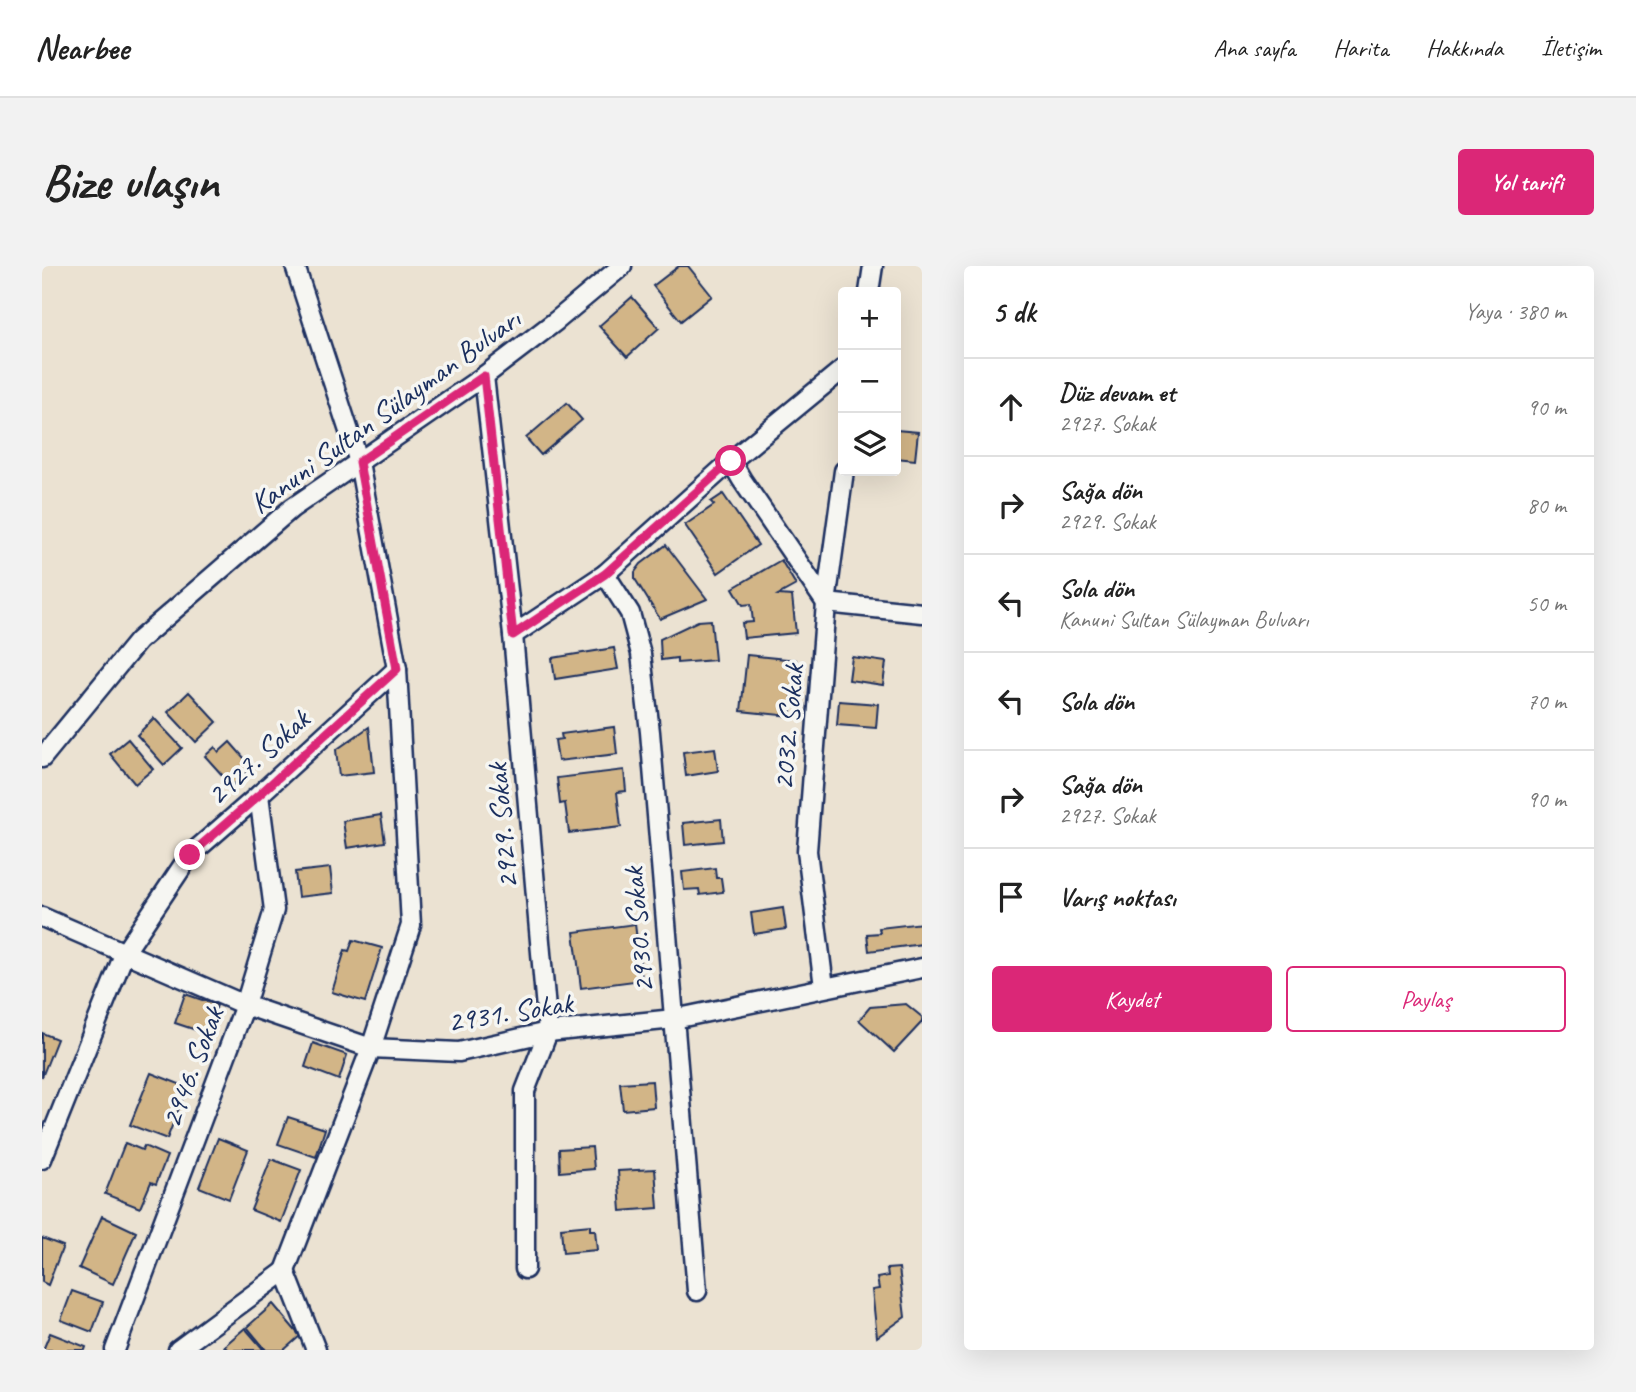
<!DOCTYPE html>
<html lang="tr">
<meta charset="utf-8">
<style>
body{margin:0;font-family:Caveat,sans-serif;background:#f2f2f2;color:#222}
.controls{position:absolute;right:21px;top:21px;display:grid;overflow:hidden;border-radius:7px;box-shadow:0 7px 28px #0002}
.controls button{width:63px;height:63px;display:grid;place-items:center;padding:0;border:0;border-bottom:2px solid #e0e0e0;background:#fff;color:#222;font:35px sans-serif}
.stop{position:absolute;width:21px;height:21px;margin:-16px;border:5px solid #db2777;border-radius:50%;background:#fff}
.stop.end{background:#db2777;border-color:#fff;box-shadow:0 2px 7px #0008}
.list{margin:0;padding:0;list-style:none}
h2{display:flex;justify-content:space-between;align-items:center;height:91px;margin:0;padding:0 28px;font-size:30px}
h2 small{font-size:23px;font-weight:400;color:#767676}
.list li{display:grid;grid-template-columns:46px 1fr auto;gap:21px;align-items:center;box-sizing:border-box;height:98px;padding:0 28px;border-top:2px solid #e0e0e0}
.list b{display:block;font-size:26px;white-space:nowrap}
.list p{margin:0;font-size:23px;white-space:nowrap;color:#767676}
.list em{font-size:23px;font-style:normal;color:#767676}
.actions{display:flex;gap:14px;padding:21px 28px}
.actions a{flex:1;padding:16px 0;border:2px solid #db2777;border-radius:7px;text-align:center;font-size:24px;color:#db2777}
.actions .main{background:#db2777;color:#fff}
.icon{flex:none;width:38px;height:38px;fill:none;stroke:currentColor;stroke-width:2;stroke-linecap:round;stroke-linejoin:round}
.map{position:relative;flex:none;width:880px;height:1084px;overflow:hidden;border-radius:7px}
header{display:flex;align-items:center;gap:42px;box-sizing:border-box;height:98px;padding:0 35px;background:#fff;border-bottom:2px solid #e0e0e0}
header strong{font-size:33px}
nav{display:flex;gap:38px;margin-inline-start:auto;font-size:24px}
.intro{display:flex;align-items:center;justify-content:space-between;box-sizing:border-box;height:168px;padding:0 42px}
h1{margin:0;font-size:49px}
.button{padding:18px 32px;border-radius:7px;background:#db2777;color:#fff;font-size:24px;font-weight:700}
main{display:flex;gap:42px;padding:0 42px}
aside{flex:1;background:#fff;border-radius:7px;box-shadow:0 7px 28px #0002}
.map>svg:first-child{display:block}
.building{fill:#d2b587;stroke:#1b2f5e;stroke-width:2}
.lines{fill:none;stroke-linecap:round;stroke-linejoin:round}
.minor-casing{stroke:#1b2f5e;stroke-width:23}
.minor{stroke:#f6f6f2;stroke-width:18}
.route{stroke:#db2777;stroke-width:9}
.labels{text-anchor:middle;stroke-width:7;stroke-linejoin:round;paint-order:stroke}
.street-label{font-size:30px;fill:#1b2f5e;stroke:#f6f6f2}
</style>
<header>
<strong>Nearbee</strong>
<nav><a>Ana sayfa</a><a>Harita</a><a>Hakkında</a><a>İletişim</a></nav>
</header>
<div class="intro"><h1>Bize ulaşın</h1><a class="button">Yol tarifi</a></div>
<main>
<div class="map">
<svg width="880" height="1084" viewBox="0 0 880 1084">
<rect width="100%" height="100%" fill="#ebe2d2"/>
<filter id="ink" filterUnits="userSpaceOnUse"><feTurbulence type="fractalNoise" baseFrequency=".0143" numOctaves="2"/><feDisplacementMap in="SourceGraphic" scale="14" xChannelSelector="R" yChannelSelector="G"/><feConvolveMatrix kernelMatrix="1 2 1 2 8 2 1 2 1" color-interpolation-filters="sRGB"/></filter>
<g filter="url(#ink)">
<!-- building -->
<g class="building">
<polygon points="637,0 646,0 670,30 639,55 611,20"/>
<polygon points="590,31 617,62 585,91 557,60"/>
<polygon points="525,137 540,154 499,189 484,172"/>
<polygon points="854,164 876,166 873,194 854,192"/>
<polygon points="681,228 716,279 676,307 643,259 672,239 669,236"/>
<polygon points="624,279 665,333 618,353 593,313 593,306 599,298"/>
<polygon points="739,294 754,319 736,329 750,330 754,367 702,372 700,357 711,356 709,338 701,339 691,322"/>
<polygon points="669,354 673,394 635,397 635,392 619,394 618,373 656,355"/>
<polygon points="572,382 576,403 513,413 510,392"/>
<polygon points="705,389 754,394 748,450 699,445"/>
<polygon points="810,391 844,396 841,419 807,414"/>
<polygon points="147,426 175,456 154,476 126,446"/>
<polygon points="797,435 836,438 834,462 795,459"/>
<polygon points="112,452 140,482 122,499 95,469"/>
<polygon points="327,461 332,506 297,510 294,484"/>
<polygon points="572,461 575,488 516,495 513,474 520,473 519,468"/>
<polygon points="86,473 111,503 93,518 68,488"/>
<polygon points="188,476 210,501 190,520 163,490 173,481 177,486"/>
<polygon points="673,482 676,505 644,510 641,486"/>
<polygon points="582,504 584,525 575,526 579,561 527,567 523,537 518,538 515,512"/>
<polygon points="339,549 343,576 305,582 301,555"/>
<polygon points="679,553 681,575 643,579 641,557"/>
<polygon points="288,602 291,627 256,631 253,606"/>
<polygon points="673,602 674,612 679,612 681,626 658,629 657,623 642,624 640,606"/>
<polygon points="741,642 744,663 712,668 709,647"/>
<polygon points="880,657 880,678 827,685 825,668 838,667 837,662"/>
<polygon points="593,658 600,714 539,722 532,666"/>
<polygon points="311,674 340,682 323,736 290,726 303,684 307,685"/>
<polygon points="143,728 175,739 166,768 133,757"/>
<polygon points="864,738 880,751 880,756 852,786 817,754 828,741"/>
<polygon points="0,767 15,773 0,811"/>
<polygon points="271,777 305,789 297,814 263,801"/>
<polygon points="109,807 145,821 125,873 88,859"/>
<polygon points="610,815 612,841 581,844 578,817"/>
<polygon points="246,851 283,863 274,891 236,878"/>
<polygon points="176,872 206,884 187,933 157,921"/>
<polygon points="83,877 100,884 102,880 125,890 114,918 109,916 98,942 63,928"/>
<polygon points="550,881 552,903 518,906 517,883"/>
<polygon points="229,893 259,904 239,956 209,944"/>
<polygon points="613,903 616,942 579,945 576,905"/>
<polygon points="60,950 94,966 71,1018 37,1002"/>
<polygon points="548,959 548,964 553,964 555,984 521,987 519,962"/>
<polygon points="0,972 21,980 6,1019 0,1016"/>
<polygon points="857,1002 863,1051 835,1071 830,1024 837,1023 835,1012 846,1010 845,1003"/>
<polygon points="30,1025 61,1036 50,1066 19,1054"/>
<polygon points="231,1038 258,1070 242,1084 224,1084 205,1061"/>
<polygon points="203,1062 222,1084 186,1084 182,1080"/>
<polygon points="8,1067 44,1081 43,1084 1,1084"/>
</g>
<g class="lines">
<!-- minor casing -->
<g class="minor-casing">
<g id="minor">
<polyline points="827,26 831,0"/>
<polyline points="442,110 471,369 506,766 483,825 483,1003"/>
<polyline points="689,195 700,214 784,337 880,347"/>
<polyline points="563,308 588,347 599,388 608,466 655,1025"/>
<polyline points="471,369 563,308 689,195 801,103"/>
<polyline points="0,492 96,375 250,242 442,110 514,55 580,0"/>
<polyline points="0,651 203,739 329,782 417,786 506,766 632,753 880,702"/>
<polyline points="782,721 765,585 784,337 802,205"/>
<polyline points="0,893 83,686 148,589 217,529 355,403"/>
<polyline points="243,1005 329,782 369,659 355,403 317,196 253,0"/>
<polyline points="243,1005 274,1084"/>
<polyline points="73,1084 203,739 232,644 217,529"/>
<polyline points="136,1084 243,1005"/>
</g>
</g>
<!-- minor -->
<use href="#minor" class="minor"/>
</g>
</g>
<g class="lines" filter="url(#ink)">
<!-- route -->
<polyline class="route" points="148,589 217,529 355,403 317,196 442,110 471,369 563,308 689,195"/>
</g>
<g class="labels">
<!-- street labels -->
<g class="street-label">
<text transform="translate(343 145) rotate(-36)" y="10">Kanuni Sultan Sülayman Bulvarı</text>
<text transform="translate(746 461) rotate(-85)" y="10">2032. Sokak</text>
<text transform="translate(216 491) rotate(-42)" y="10">2927. Sokak</text>
<text transform="translate(460 560) rotate(-95)" y="10">2929. Sokak</text>
<text transform="translate(596 664) rotate(-95)" y="10">2930. Sokak</text>
<text transform="translate(468 746) rotate(-9)" y="10">2931. Sokak</text>
<text transform="translate(150 801) rotate(-69)" y="10">2946. Sokak</text>
</g>
</g>
</svg>
<div class="controls">
<button>+</button>
<button>−</button>
<button><svg class="icon" aria-label="layers" viewBox="0 0 24 24"><path d="M12 4l9 5-9 5-9-5zM3 14l9 5 9-5"/></svg></button>
</div>
<div class="stop" style="left:689px;top:195px"></div>
<div class="stop end" style="left:148px;top:589px"></div>
</div>
<aside>
<h2>5 dk<small>Yaya · 380 m</small></h2>
<ul class="list">
<li><svg class="icon" aria-label="ahead" viewBox="0 0 24 24"><path d="M12 20V5M6 11l6-6 6 6"/></svg><div><b>Düz devam et</b><p>2927. Sokak</p></div><em>90 m</em></li>
<li><svg class="icon" aria-label="right" viewBox="0 0 24 24"><path d="M7 20v-9h11M14 6l5 5-5 5"/></svg><div><b>Sağa dön</b><p>2929. Sokak</p></div><em>80 m</em></li>
<li><svg class="icon" aria-label="left" viewBox="0 0 24 24"><path d="M17 20v-9H6M10 6l-5 5 5 5"/></svg><div><b>Sola dön</b><p>Kanuni Sultan Sülayman Bulvarı</p></div><em>50 m</em></li>
<li><svg class="icon" aria-label="left" viewBox="0 0 24 24"><path d="M17 20v-9H6M10 6l-5 5 5 5"/></svg><div><b>Sola dön</b></div><em>70 m</em></li>
<li><svg class="icon" aria-label="right" viewBox="0 0 24 24"><path d="M7 20v-9h11M14 6l5 5-5 5"/></svg><div><b>Sağa dön</b><p>2927. Sokak</p></div><em>90 m</em></li>
<li><svg class="icon" aria-label="arrive" viewBox="0 0 24 24"><path d="M6 21V4h12l-3 4 3 4H6"/></svg><div><b>Varış noktası</b></div></li>
</ul>
<div class="actions"><a class="main">Kaydet</a><a>Paylaş</a></div>
</aside>
</main>
